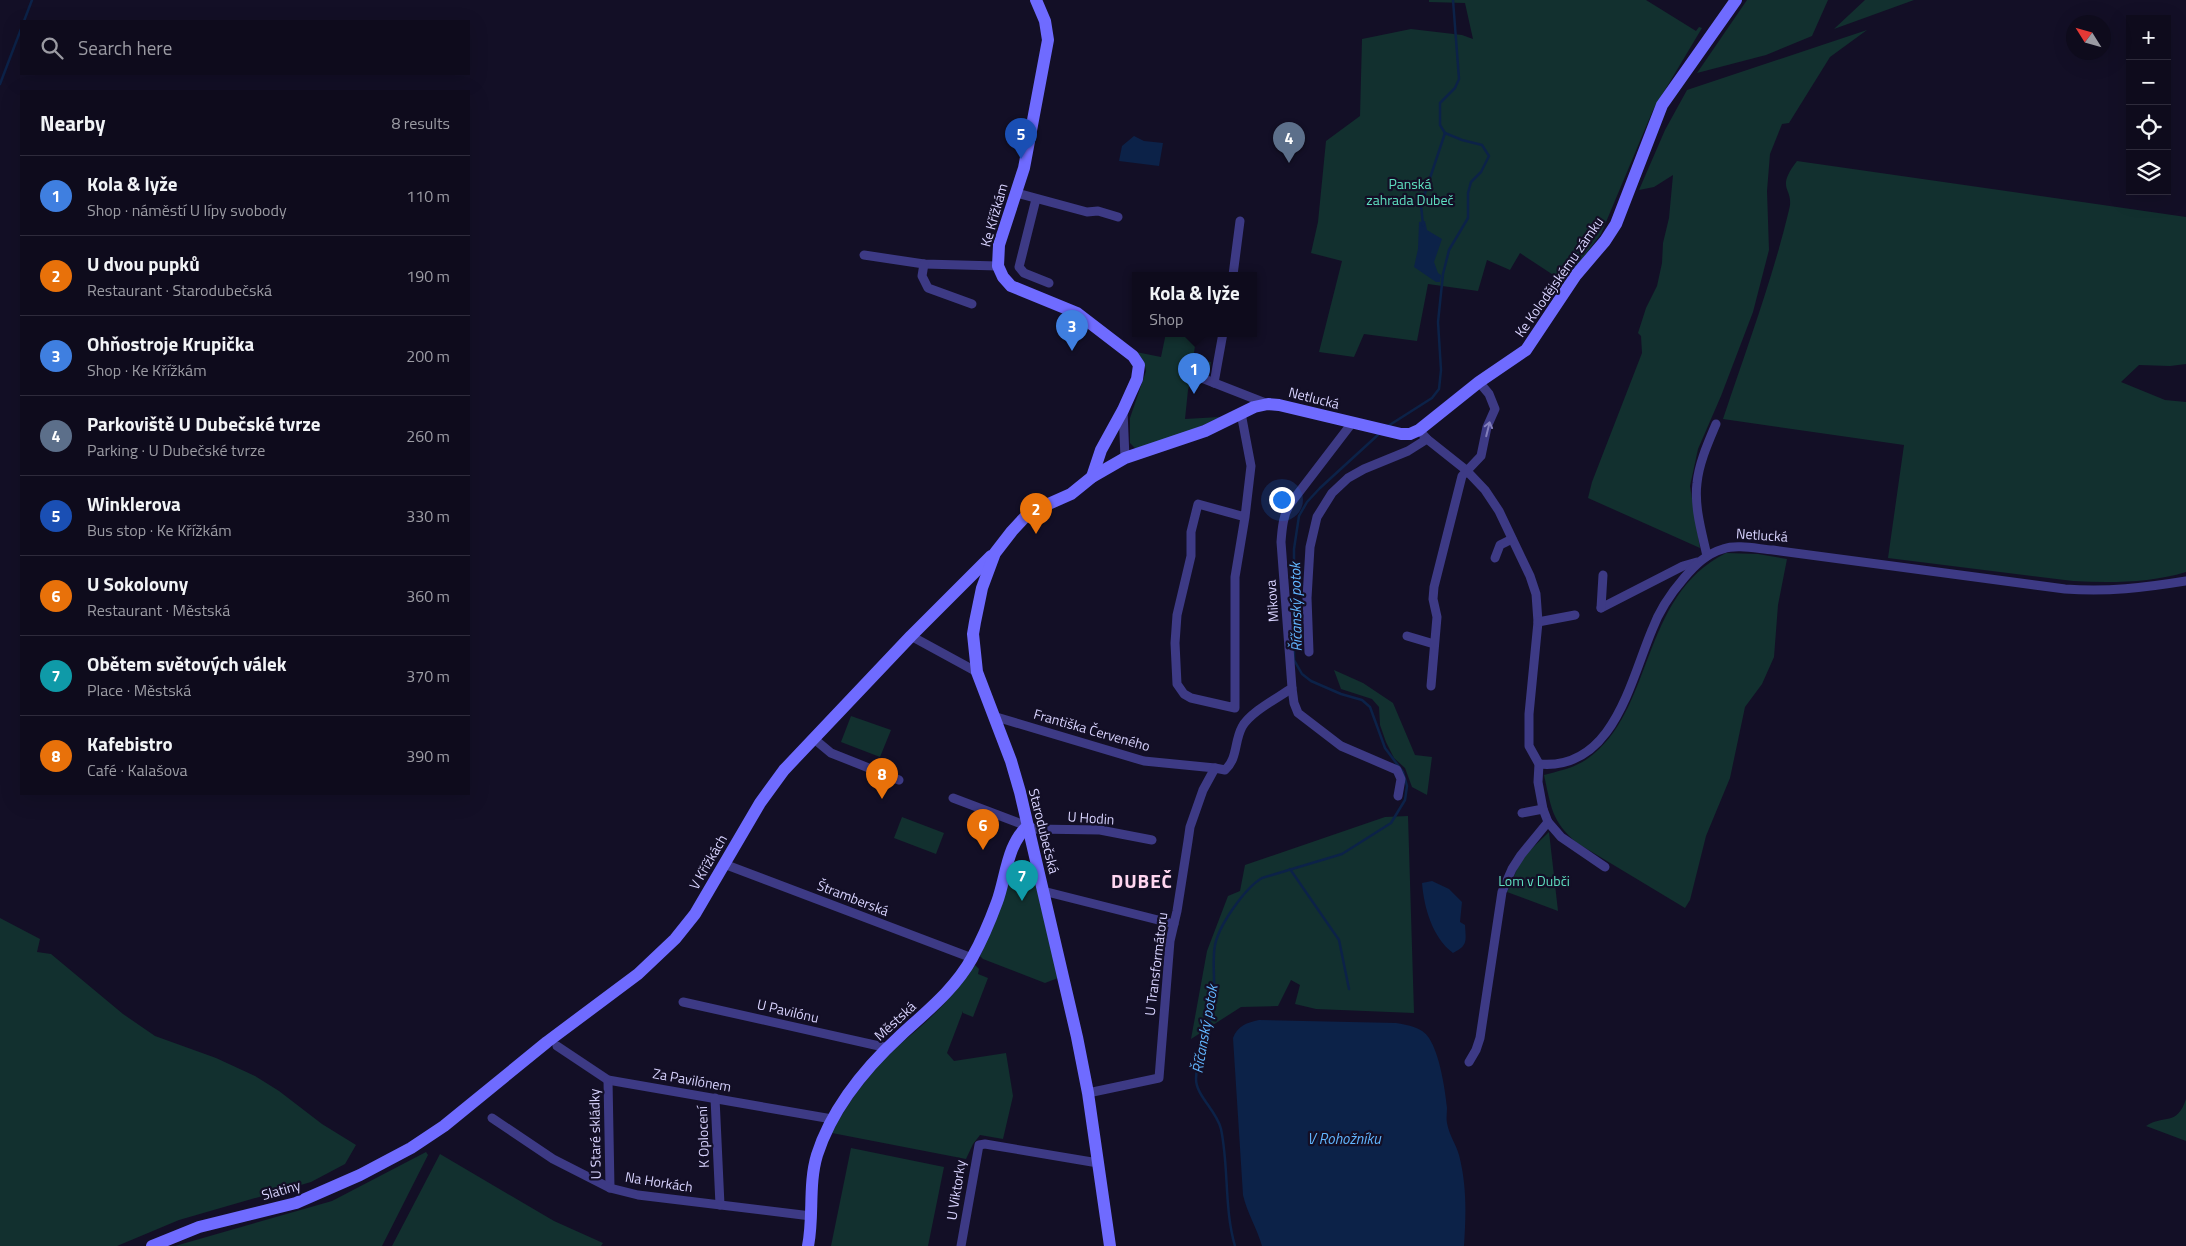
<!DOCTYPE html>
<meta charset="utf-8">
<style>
body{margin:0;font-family:"Titillium Web",sans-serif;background:#171425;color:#f1f3f6}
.controls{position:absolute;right:15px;top:15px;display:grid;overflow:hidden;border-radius:0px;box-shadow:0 5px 20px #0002}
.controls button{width:45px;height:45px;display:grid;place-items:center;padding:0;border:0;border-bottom:1px solid #2e2b3b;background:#0e0b1c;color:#f1f3f6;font:25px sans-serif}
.compass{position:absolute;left:2066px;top:15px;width:45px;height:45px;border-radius:50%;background:#0e0b1c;box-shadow:0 5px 20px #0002;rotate:307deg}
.you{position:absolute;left:1281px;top:499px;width:18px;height:18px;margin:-12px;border:4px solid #fff;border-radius:50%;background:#1a73e8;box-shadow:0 0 0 8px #1a73e833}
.badge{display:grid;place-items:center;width:32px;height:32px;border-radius:50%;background:#2563eb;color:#fff;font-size:16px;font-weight:700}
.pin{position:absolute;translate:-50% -41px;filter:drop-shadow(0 1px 2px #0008)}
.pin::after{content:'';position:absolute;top:26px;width:18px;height:15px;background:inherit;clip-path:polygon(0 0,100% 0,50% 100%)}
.popup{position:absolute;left:1132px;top:272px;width:125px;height:65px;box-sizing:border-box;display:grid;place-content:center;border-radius:0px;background:#0e0b1c;filter:drop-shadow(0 1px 4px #0005);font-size:16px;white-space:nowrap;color:#9b9ba3}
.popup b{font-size:19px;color:#f1f3f6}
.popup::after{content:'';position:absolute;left:50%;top:100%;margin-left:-10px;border:10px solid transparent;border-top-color:#0e0b1c}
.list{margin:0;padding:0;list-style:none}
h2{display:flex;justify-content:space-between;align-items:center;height:65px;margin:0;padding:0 20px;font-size:21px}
h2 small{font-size:16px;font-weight:400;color:#9b9ba3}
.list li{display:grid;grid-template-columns:32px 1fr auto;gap:15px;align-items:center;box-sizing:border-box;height:80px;padding:0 20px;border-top:1px solid #2e2b3b}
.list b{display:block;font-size:19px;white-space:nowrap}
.list p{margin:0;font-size:16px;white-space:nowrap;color:#9b9ba3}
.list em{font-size:16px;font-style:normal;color:#9b9ba3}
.icon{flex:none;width:28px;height:28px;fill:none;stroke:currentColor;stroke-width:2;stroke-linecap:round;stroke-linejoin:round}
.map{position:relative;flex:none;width:2186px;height:1246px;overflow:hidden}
.search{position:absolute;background:#0e0b1c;box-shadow:0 5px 20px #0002;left:20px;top:20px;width:450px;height:55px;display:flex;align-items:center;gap:12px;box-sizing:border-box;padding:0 18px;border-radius:0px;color:#9b9ba3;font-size:19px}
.panel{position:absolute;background:#0e0b1c;box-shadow:0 5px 20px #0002;left:20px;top:90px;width:450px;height:705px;border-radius:0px}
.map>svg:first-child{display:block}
.green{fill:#12302f}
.water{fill:#0c2248}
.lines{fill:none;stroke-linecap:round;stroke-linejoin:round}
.stream{stroke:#0c2248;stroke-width:2.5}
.street{stroke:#3d3a85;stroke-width:9}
.secondary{stroke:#6f6bff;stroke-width:12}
.oneway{stroke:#837fbc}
.labels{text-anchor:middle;stroke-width:4.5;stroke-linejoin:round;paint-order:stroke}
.park-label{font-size:14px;fill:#5fe0c0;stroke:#130f26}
.street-label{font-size:14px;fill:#d9d4ff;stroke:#130f26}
.water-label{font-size:15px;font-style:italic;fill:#62b6ff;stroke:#130f26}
.district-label{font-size:19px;font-weight:bold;letter-spacing:1px;fill:#ffd6f0;stroke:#130f26}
</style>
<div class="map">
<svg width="2186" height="1246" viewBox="0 0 2186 1246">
<rect width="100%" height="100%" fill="#130f26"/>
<!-- green -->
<g class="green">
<polygon points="1429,0 1646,0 1696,31 1699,27 1702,28 1653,110 1601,234 1564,282 1520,253 1510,270 1487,260 1478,291 1428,284 1417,341 1364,334 1354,357 1319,352 1342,261 1311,253 1318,222 1326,141 1360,116 1362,39 1411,29 1462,35 1473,39 1465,3 1429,2"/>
<polygon points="1747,0 1828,0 1812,36 1766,55 1697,73"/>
<polygon points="1865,0 1914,0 1834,29"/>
<polygon points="1867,30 1830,57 1789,123 1782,124 1770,154 1767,191 1769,250 1753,312 1721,396 1698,449 1690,486 1700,548 1588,498 1592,482 1642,353 1641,336 1638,333 1646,308 1657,286 1662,263 1663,243 1669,218 1673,175 1654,187 1639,190 1665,130 1687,90"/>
<path d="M1797 161 2186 217V364L2170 366 2139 365 2121 382 2165 400 2186 402V572C2150 583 2110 583 2073 581L1888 558 1904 445 1723 419C1746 350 1772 281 1789 210 1795 187 1774 191 1797 161Z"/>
<polygon points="1166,333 1197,333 1193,359 1211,362 1210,369 1204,372 1194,370 1188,390 1185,419 1220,417 1189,432 1136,449 1130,443 1130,418 1146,371 1144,362 1136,352 1161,357"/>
<path d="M1726 553 1758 554 1787 559 1778 605 1774 657 1762 684 1745 707 1730 778 1706 836 1690 900 1685 908 1577 843C1551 821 1551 806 1544 775 1559 771 1574 768 1587 759 1655 712 1639 596 1726 553Z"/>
<polygon points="1334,670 1363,683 1393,703 1415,755 1432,757 1427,795 1412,787 1405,768 1394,758 1386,742 1380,725 1379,707 1372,699 1341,689"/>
<polygon points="851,716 891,730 880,757 841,742"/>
<polygon points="1408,816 1414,1013 1316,1009 1295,1004 1300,985 1291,980 1278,1006 1241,1007 1191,1039 1207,951 1228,896 1240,891 1245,865 1385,817"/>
<polygon points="902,817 944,833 936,854 894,838"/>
<polygon points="1549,832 1558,911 1507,892 1522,858"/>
<polygon points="1012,869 1032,869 1058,978 1045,983 983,959 980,956"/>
<polygon points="0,918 40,939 37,952 51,954 123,1014 155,1036 216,1058 255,1076 279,1091 322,1124 356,1145 345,1164 311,1182 179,1220 117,1246 0,1246"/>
<path d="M975 965 979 969 978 974 988 978 973 1017 963 1013V1011L947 1053 954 1061 1006 1053 1013 1096 1003 1139 980 1135 973 1144 966 1159 832 1133C846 1105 864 1081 885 1059 900 1043 918 1030 933 1015 949 1000 962 983 975 965Z"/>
<path d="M2186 1099V1141L2146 1126C2164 1114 2177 1127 2186 1099Z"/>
<polygon points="851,1148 944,1167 928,1246 831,1246"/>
<polygon points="426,1152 428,1155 382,1246 175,1246 332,1201"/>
<polygon points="440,1154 554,1221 603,1243 601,1246 392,1246"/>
</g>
<!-- water -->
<g class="water">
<polygon points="1134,136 1144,141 1163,143 1159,166 1119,161 1122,146"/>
<polygon points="1425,221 1427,230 1442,239 1434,262 1438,273 1441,275 1440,282 1436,282 1414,267 1418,249 1419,222"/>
<path d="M1432 881 1449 889 1462 902 1460 922 1465 925C1466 942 1468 945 1453 953 1432 937 1424 907 1422 883Z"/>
<path d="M1259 1020 1396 1023C1408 1025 1422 1027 1429 1038 1440 1055 1445 1089 1447 1108 1447 1113 1446 1118 1447 1123 1449 1135 1456 1144 1459 1155 1467 1186 1466 1215 1464 1246H1262C1257 1228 1247 1213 1243 1195L1233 1038C1238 1025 1247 1023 1259 1020Z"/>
</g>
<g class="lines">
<!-- stream -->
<g class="stream">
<polyline points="24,21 32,0"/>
<polyline points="0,84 21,29"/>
<polyline points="1423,225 1421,205 1445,133"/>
<polyline points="1388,426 1432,398 1439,389 1441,370 1438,322 1443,274 1449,250 1468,218 1468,193 1471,182 1481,172 1489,156 1482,145 1462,140 1445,133 1440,125 1440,103 1455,88 1459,79 1453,0"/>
<polyline points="1290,869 1339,940 1349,989"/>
<path d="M1235 1246C1224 1209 1229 1167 1221 1129 1217 1111 1196 1096 1196 1079 1196 1059 1206 1040 1210 1021 1212 1012 1213 1003 1214 994 1215 978 1212 961 1215 945 1219 925 1245 888 1262 878L1342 854 1391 823 1405 800 1407 786 1403 772 1385 748 1370 707 1362 700 1341 694 1311 681 1302 674 1294 660V632L1297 619V606L1294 581V549L1299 516 1307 502 1320 488 1380 433"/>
</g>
<!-- street -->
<g class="street">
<polyline points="1017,193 1087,212 1098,211 1118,217"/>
<polyline points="1036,199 1019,267 1024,273 1049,283"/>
<polyline points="864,255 924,264 998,266"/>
<polyline points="924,264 922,276 928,288 972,304"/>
<polyline points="1233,275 1240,221"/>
<polyline points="1194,375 1268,404"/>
<polyline points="1214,383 1223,333"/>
<polyline points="1123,411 1125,458"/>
<polyline points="1241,413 1251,466 1245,517 1235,577 1235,708 1191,698 1184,694 1177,684 1175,643 1177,615 1191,556 1191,532 1198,504 1245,517"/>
<polyline points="1419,430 1427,439 1466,470 1485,490 1499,511 1530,576 1536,594 1538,622 1529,714 1529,746 1539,764 1538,782 1543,809 1548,822 1561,837 1605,867"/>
<path d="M1707 556C1702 533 1694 507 1697 483 1699 463 1708 443 1716 424"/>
<polyline points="1495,558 1500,545 1512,539"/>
<polyline points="1601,608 1683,566 1697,562"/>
<polyline points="1601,608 1603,575"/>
<polyline points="1538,622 1575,615"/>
<polyline points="911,636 977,672"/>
<polyline points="1407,636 1434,644"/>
<polyline points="1309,652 1307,598 1310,547 1317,517 1332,493 1348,478 1364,469 1408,451 1427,439"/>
<polyline points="1431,686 1437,617 1433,599 1434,587 1462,476 1481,456 1487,427 1495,409 1489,394 1479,382"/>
<polyline points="1292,688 1294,703 1298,713 1341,746 1397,770 1401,779 1398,796"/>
<polyline points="993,716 1144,761 1215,768"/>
<polyline points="813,738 831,753 899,780"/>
<path d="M1539 764C1613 771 1630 682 1652 630 1659 611 1671 593 1684 578 1695 565 1706 554 1723 549 1737 544 1758 549 1773 550L2065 589C2108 592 2143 588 2186 581"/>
<polyline points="953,798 1035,829 1100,830 1152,840"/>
<polyline points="1522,813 1543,809"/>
<polyline points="724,864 972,958"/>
<polyline points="1043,891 1174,924"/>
<polyline points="683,1002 888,1048"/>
<polyline points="557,1046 608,1080 832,1119"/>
<polyline points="1469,1062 1476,1050 1480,1038 1502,892 1512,869 1521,855 1548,822"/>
<polyline points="608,1080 610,1188"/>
<path d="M1088 1093 1159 1078 1170 941 1177 911 1188 841 1190 827 1203 790 1215 768 1225 770C1238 758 1234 742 1242 727 1250 712 1278 698 1292 688L1281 542C1282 529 1283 515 1290 504L1352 423"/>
<polyline points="715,1098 720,1205"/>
<polyline points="492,1118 553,1159 610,1188 638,1195 811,1216"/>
<polyline points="961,1246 979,1145 985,1144 1098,1163"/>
</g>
<!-- secondary -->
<g class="secondary">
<polyline points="1036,0 1045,21 1048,40 1024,168 999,245 998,266 1003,277 1011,286 1077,313 1133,356 1139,365 1137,379 1123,410 1101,450 1092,477"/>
<polyline points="152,1246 199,1227 296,1203 360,1175 411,1148 444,1126 547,1042 638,974 675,939 695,914 760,803 784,770 911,636 991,556"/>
<path d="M808 1246C814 1216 808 1185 817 1155 832 1108 864 1069 901 1035 927 1011 955 989 972 958 982 940 990 921 997 902 1006 878 1007 843 1028 826"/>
<polyline points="1110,1246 1088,1093 1077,1037 1020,792 1011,761 977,672 973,634 975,622 982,588 995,553 1012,531 1025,517 1035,510 1071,494 1092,477 1125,458 1205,431 1254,407 1268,404 1279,405 1401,434 1410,434 1419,430 1479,382 1526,350 1576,275 1605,241 1616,224 1662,105 1736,0"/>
</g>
</g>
<!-- one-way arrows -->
<defs><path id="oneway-shaft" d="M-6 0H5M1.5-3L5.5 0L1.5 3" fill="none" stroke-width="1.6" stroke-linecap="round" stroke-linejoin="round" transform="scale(1.25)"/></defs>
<use class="oneway" href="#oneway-shaft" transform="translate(1488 429) rotate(-76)"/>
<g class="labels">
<!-- park labels -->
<g class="park-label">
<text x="1410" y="189">Panská<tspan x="1410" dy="16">zahrada Dubeč</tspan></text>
<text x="1534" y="886">Lom v Dubči</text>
</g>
<!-- street labels -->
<g class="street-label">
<text transform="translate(994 215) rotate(-74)" y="5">Ke Křížkám</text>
<text transform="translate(1559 277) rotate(-55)" y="5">Ke Kolodějskému zámku</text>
<text transform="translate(1314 398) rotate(14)" y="5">Netlucká</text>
<text transform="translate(1762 535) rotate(4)" y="5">Netlucká</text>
<text transform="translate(1272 601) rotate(-94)" y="5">Mikova</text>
<text transform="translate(1092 730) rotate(16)" y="5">Františka Červeného</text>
<text transform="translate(1091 818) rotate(4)" y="5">U Hodin</text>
<text transform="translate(1044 831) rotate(76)" y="5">Starodubečská</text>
<text transform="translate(708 862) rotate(-60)" y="5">V Křížkách</text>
<text transform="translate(853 898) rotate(21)" y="5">Štramberská</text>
<text transform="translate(1156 964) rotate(-83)" y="5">U Transformátoru</text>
<text transform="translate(788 1011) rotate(13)" y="5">U Pavilónu</text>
<text transform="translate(895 1021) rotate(-42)" y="5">Městská</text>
<text transform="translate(692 1080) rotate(10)" y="5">Za Pavilónem</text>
<text transform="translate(595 1134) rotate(-91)" y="5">U Staré skládky</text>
<text transform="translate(703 1137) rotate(-92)" y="5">K Oplocení</text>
<text transform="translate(659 1182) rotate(9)" y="5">Na Horkách</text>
<text transform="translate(281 1190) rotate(-16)" y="5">Slatiny</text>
<text transform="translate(956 1190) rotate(-81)" y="5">U Viktorky</text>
</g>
<!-- water labels -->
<g class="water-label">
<text transform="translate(1296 607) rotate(-91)" y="5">Říčanský potok</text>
<text transform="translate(1205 1029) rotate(-80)" y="5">Říčanský potok</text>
<text x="1344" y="1144">V Rohožníku</text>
</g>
<!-- district labels -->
<g class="district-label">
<text x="1142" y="888">DUBEČ</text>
</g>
</g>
</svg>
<div class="controls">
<button>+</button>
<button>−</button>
<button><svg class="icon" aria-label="locate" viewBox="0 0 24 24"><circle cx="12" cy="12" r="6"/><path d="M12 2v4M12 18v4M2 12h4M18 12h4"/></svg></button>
<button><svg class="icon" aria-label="layers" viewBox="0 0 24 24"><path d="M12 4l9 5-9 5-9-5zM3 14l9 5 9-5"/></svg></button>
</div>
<svg class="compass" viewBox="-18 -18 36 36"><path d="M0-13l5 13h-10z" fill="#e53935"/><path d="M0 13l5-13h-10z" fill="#9b9ba3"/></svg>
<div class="you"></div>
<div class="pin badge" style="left:1194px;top:394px;background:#3f7fe0">1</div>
<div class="popup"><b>Kola &amp; lyže</b>Shop</div>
<div class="pin badge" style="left:1036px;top:534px;background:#e8710a">2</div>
<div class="pin badge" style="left:1072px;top:351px;background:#3f7fe0">3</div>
<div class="pin badge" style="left:1289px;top:163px;background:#5c6f8a">4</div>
<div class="pin badge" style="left:1021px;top:159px;background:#1a4fb4">5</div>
<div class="pin badge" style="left:983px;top:850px;background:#e8710a">6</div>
<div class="pin badge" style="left:1022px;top:901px;background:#0f9aa8">7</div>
<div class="pin badge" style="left:882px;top:799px;background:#e8710a">8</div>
<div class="search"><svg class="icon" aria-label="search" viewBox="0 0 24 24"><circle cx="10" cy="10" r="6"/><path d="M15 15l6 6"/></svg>Search here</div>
<section class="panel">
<h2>Nearby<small>8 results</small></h2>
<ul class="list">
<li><span class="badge" style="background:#3f7fe0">1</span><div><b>Kola &amp; lyže</b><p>Shop · náměstí U lípy svobody</p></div><em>110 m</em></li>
<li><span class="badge" style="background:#e8710a">2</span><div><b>U dvou pupků</b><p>Restaurant · Starodubečská</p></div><em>190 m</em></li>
<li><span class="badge" style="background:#3f7fe0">3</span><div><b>Ohňostroje Krupička</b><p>Shop · Ke Křížkám</p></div><em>200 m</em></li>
<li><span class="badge" style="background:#5c6f8a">4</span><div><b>Parkoviště U Dubečské tvrze</b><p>Parking · U Dubečské tvrze</p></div><em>260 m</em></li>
<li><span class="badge" style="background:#1a4fb4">5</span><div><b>Winklerova</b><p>Bus stop · Ke Křížkám</p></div><em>330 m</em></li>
<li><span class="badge" style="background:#e8710a">6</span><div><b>U Sokolovny</b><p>Restaurant · Městská</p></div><em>360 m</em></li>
<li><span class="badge" style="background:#0f9aa8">7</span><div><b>Obětem světových válek</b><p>Place · Městská</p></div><em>370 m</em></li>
<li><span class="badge" style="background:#e8710a">8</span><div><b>Kafebistro</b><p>Café · Kalašova</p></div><em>390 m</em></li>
</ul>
</section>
</div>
